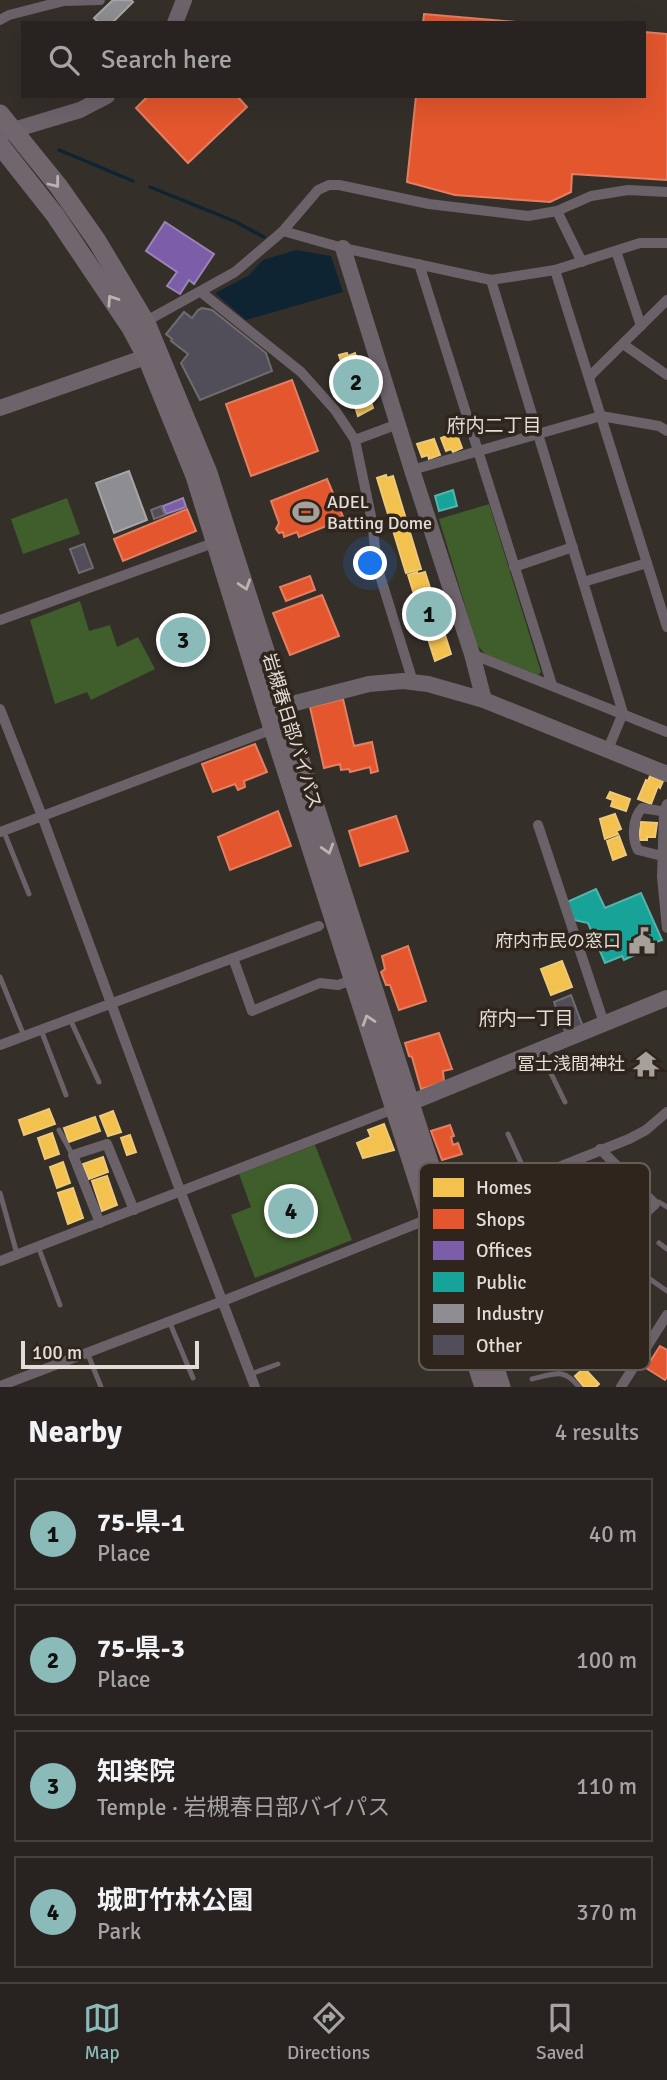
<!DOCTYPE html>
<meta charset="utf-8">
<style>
body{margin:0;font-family:Signika,"Noto Sans JP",sans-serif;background:#342f2d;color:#f1f3f6}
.scale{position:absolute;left:21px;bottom:18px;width:178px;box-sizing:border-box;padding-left:7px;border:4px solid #e3ddd7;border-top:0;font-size:19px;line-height:24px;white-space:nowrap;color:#e3ddd7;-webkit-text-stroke:5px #2f251d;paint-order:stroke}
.you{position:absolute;left:371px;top:564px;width:24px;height:24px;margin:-18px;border:5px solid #fff;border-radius:50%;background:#1a73e8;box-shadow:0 0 0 10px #1a73e833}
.badge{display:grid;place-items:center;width:46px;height:46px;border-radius:50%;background:#8bbbb9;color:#111;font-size:23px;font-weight:700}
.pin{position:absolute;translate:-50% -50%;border:4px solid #fff;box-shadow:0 2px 7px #0006}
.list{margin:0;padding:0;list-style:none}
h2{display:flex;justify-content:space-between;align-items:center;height:91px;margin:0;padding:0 28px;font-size:30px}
h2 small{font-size:23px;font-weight:400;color:#a5a4a5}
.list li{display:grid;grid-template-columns:46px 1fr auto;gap:21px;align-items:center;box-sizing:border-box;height:112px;margin:0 14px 14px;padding:0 14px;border:2px solid #44403e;border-radius:0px}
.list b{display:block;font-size:26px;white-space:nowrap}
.list p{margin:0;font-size:23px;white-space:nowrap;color:#a5a4a5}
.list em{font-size:23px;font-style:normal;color:#a5a4a5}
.icon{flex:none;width:38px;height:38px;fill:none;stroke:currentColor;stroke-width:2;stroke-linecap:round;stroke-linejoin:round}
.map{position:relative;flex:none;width:667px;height:1387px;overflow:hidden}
.search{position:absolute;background:#282320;box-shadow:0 7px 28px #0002;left:21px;right:21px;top:21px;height:77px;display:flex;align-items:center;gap:18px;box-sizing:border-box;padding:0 24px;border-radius:0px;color:#a5a4a5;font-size:26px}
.sheet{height:595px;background:#282320}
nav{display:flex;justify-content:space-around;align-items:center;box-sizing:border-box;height:98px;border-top:2px solid #44403e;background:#282320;font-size:19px;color:#a5a4a5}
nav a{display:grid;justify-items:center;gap:4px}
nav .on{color:#8bbbb9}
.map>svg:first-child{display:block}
.green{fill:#3f5e2b}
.water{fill:#0f2433}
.homes{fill:#f2c14e;stroke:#eec977;stroke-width:2}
.shops{fill:#e4572e;stroke:#e47f61;stroke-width:2}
.offices{fill:#7b5ea7;stroke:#9a84b5;stroke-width:2}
.public{fill:#17a398;stroke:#54b4ab;stroke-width:2}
.industry{fill:#8d8d92;stroke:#a7a5a7;stroke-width:2}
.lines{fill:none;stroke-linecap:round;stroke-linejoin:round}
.stream{stroke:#0f2433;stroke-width:3.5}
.building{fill:#524e59;stroke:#6f6c6d;stroke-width:2}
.lane{stroke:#6b6269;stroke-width:5}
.street{stroke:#6b6269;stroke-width:10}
.secondary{stroke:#6d646b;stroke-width:16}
.highway{stroke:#72666e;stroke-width:19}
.oneway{stroke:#bbb3b2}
.labels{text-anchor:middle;stroke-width:7;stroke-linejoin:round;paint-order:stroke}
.poi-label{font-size:18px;fill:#e3ddd7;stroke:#2f251d;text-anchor:end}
.street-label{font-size:18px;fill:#e3ddd7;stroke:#2f251d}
.neighbourhood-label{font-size:19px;fill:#e3ddd7;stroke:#2f251d}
.key{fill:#2f251d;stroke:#655c55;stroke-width:2}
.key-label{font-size:19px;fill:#e3ddd7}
</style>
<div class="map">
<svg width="667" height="1387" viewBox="0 0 667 1387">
<rect width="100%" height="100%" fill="#352f2a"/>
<!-- green -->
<g class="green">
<polygon points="67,498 80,534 23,554 11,519"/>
<polygon points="489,504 541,672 538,675 485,654 477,645 439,519"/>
<polygon points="80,601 89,631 110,625 117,647 138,637 155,669 91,700 87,692 55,704 30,620"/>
<polygon points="315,1145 352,1240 255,1278 231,1215 251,1207 239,1174"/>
</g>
<!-- water -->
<polygon class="water" points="296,250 331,256 343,292 246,320 215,293 248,276 263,260"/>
<!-- homes -->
<g class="homes">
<polygon points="347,353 348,356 355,353 373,408 358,416 339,355"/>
<polygon points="456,432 462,448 453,452 451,449 446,451 441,438"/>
<polygon points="434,439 440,455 429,459 428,455 422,457 417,444"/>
<polygon points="386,475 387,478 393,476 421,569 406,573 377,478"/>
<polygon points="417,572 418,574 425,572 451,654 435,661 408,575"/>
<polygon points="650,776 663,781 660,788 658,786 651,804 638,799 646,780 648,781"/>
<polygon points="610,792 630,799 626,811 611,806 613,800 607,798"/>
<polygon points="615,814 621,829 616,831 618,834 605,839 600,819"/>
<polygon points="641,822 657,823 655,837 647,837 647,840 639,840"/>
<polygon points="619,836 626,855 613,860 607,841"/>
<polygon points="562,961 572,987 551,995 541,969"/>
<polygon points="49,1109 55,1124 24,1135 19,1120"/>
<polygon points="113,1111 121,1132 108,1136 100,1116"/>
<polygon points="95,1117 100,1131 69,1142 64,1128"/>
<polygon points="384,1124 394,1150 363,1158 357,1143 371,1137 368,1130"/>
<polygon points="52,1133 59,1154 45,1159 38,1138"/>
<polygon points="130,1135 136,1152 127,1155 121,1138"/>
<polygon points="103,1157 108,1172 89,1179 83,1164"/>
<polygon points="63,1162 70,1183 57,1188 50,1167"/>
<polygon points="107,1176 117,1205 102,1211 92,1181"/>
<polygon points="73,1188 83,1218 68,1224 58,1193"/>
<polygon points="584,1368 599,1384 596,1387 584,1387 575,1376"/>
</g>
<!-- shops -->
<g class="shops">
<polygon points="424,14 528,23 423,23"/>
<polygon points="644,32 667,34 667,180 572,174 571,192 550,202 455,195 407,182 416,96 644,96"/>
<polygon points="148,96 237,96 247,107 188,163 136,108"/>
<polygon points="292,380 318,451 251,476 226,404"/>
<polygon points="327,479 344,519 299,537 297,532 284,537 283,532 279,533 276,529 279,523 271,501"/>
<polygon points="187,509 196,531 123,561 114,539"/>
<polygon points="310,576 315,590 286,601 280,587"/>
<polygon points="322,595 339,636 290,655 273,613"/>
<polygon points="343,699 354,746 372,742 378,771 371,773 370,767 350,772 349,769 341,770 340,764 324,768 310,707"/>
<polygon points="255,744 267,772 244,781 245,787 238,790 235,784 213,792 202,764"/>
<polygon points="278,811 291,846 230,870 218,837"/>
<polygon points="396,816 408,851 360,866 349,831"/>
<polygon points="408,946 426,1001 399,1010 390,985 386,985 381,972 385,969 382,956"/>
<polygon points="439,1033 452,1069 443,1071 444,1082 421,1089 412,1057 409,1056 405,1043"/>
<polygon points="450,1125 454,1136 451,1137 453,1145 458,1143 462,1154 442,1160 431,1131"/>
<polygon points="660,1346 667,1350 667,1377 665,1380 646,1368"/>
</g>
<!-- offices -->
<g class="offices">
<polygon points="165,222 214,254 194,284 189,280 180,294 167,286 177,272 146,251"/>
<polygon points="183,498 186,507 166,514 163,506"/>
</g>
<!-- public -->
<g class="public">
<polygon points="453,490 457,506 439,511 435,496"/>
<polygon points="596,889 605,908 641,893 662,940 645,946 646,950 624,960 622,956 605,963 588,923 574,920 567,902"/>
</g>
<!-- industry -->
<g class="industry">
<polygon points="113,0 131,0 133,2 112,23 99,23 94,18"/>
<polygon points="129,471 147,520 114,533 96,483"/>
</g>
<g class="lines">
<!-- stream -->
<g class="stream">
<polyline points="59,150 133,181"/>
<polyline points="150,187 234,221 264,237"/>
</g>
</g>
<!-- building -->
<g class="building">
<polygon points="202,308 212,310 266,353 272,371 200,400 181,363 188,354 171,341 172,339 166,334 184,312 192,318 198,310"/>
<polygon points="161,506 165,515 154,519 151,510"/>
<polygon points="84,544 93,568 79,573 70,549"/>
<polygon points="571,995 583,1027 566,1034 554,1002"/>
</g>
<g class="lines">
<!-- lane -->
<g class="lane">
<polyline points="4,832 29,894"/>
<polyline points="0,977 24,1036"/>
<polyline points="70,1019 99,1082"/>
<polyline points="41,1030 66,1095"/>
<polyline points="541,1053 565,1102"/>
<polyline points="59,1130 72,1154"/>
<polyline points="508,1134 528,1178"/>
<polyline points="557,1167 566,1226"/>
<polyline points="532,1177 536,1214"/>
<polyline points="0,1193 17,1254"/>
<polyline points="655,1204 659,1202 667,1207"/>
<polyline points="659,1243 667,1249"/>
<polyline points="38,1246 60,1305"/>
<polyline points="624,1261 667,1291"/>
<polyline points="571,1284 595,1331 607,1344 637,1363"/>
<polyline points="169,1321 193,1378"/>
<polyline points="87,1352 101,1387"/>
<polyline points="251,1374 278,1364"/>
<path d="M532 1379C555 1374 563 1367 579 1387"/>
</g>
<!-- street -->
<g class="street">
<polyline points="0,20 9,15 64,1 100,0"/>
<polyline points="557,211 582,262"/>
<polyline points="283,231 343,248 491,280 555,270 640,243 667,243"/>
<polyline points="616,251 641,326"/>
<polyline points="419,264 552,685"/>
<polyline points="555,270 667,627"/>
<polyline points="491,280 623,713 608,749"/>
<polyline points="201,292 301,372 335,410 355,440 372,521 377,566 413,682"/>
<polyline points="141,324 235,272 283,231 318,190 329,185 339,185 429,204 528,216 557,211 591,196 628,190 667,192"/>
<polyline points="623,344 667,375"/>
<polyline points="589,377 667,300"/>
<polyline points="355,440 398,424"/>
<polyline points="412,470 601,416 659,426 667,431"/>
<polyline points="514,567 573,547"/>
<polyline points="583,582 647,563"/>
<polyline points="0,620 216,542"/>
<polyline points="472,654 667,732"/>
<polyline points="0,709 42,816 181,1193 255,1387"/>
<polyline points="667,804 664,812 662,877 667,928"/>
<polyline points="538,825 604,1023"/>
<polyline points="0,832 273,729"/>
<path d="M662 856 638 850C632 839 632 819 642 808L667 812"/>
<polyline points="233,958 252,1011 320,983 338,985 355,979"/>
<polyline points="0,1045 319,926"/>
<polyline points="600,1149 655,1204 635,1223"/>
<polyline points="100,1223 73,1155 107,1144 134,1210"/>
<polyline points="0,1261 396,1108"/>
<polyline points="0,1386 223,1301 629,1139 646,1130 667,1112"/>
<polyline points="621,1387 667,1315"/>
</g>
<!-- secondary -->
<g class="secondary">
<polyline points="175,23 184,0"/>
<polyline points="0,134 80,110 107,96"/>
<polyline points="343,248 412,470 472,654 484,700"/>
<polyline points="0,408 157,353"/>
<polyline points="284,706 369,684 403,681 428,684 484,700 667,774"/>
<polyline points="400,1107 667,998"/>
</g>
<!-- highway -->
<g class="highway">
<polyline points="0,114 59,187 97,241 146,323 208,473 501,1387"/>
<polyline points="0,145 55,215 131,328 147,358 195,476 273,729 484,1387"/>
</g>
</g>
<!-- one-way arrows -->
<defs><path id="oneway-chevron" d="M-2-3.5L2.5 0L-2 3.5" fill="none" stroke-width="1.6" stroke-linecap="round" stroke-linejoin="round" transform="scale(1.75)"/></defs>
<g class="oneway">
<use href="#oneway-chevron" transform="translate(55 183) rotate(52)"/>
<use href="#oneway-chevron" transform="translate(112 300) rotate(-124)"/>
<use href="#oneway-chevron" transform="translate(245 585) rotate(72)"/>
<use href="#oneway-chevron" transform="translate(328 849) rotate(73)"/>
<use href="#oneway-chevron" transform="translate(368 1020) rotate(-108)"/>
</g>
<!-- icons -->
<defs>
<g id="stadium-bare" transform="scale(2.1)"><path d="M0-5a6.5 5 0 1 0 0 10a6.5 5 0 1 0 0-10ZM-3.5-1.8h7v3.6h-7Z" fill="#a6a09a" stroke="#2f251d" stroke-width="2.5" paint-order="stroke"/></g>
<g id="civic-bare" transform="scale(2.1)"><path d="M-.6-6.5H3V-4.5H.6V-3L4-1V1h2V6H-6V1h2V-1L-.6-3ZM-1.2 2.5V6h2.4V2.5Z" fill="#a6a09a" stroke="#2f251d" stroke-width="2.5" paint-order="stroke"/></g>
<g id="temple-bare" transform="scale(2.1)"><path d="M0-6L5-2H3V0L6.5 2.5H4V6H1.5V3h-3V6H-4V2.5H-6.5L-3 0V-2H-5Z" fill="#a6a09a" stroke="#2f251d" stroke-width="2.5" paint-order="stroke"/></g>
</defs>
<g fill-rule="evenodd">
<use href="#stadium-bare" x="306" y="512"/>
<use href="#civic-bare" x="642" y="941"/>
<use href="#temple-bare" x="646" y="1064"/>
</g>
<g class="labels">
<!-- poi labels -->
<g class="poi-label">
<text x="327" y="508" text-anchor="start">ADEL<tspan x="327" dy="21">Batting Dome</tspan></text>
<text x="621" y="947">府内市民の窓口</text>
<text x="625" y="1070">冨士浅間神社</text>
</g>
<!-- street labels -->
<g class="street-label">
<text transform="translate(292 731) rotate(73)" y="6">岩槻春日部バイパス</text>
</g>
<!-- neighbourhood labels -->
<g class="neighbourhood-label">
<text x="494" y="432">府内二丁目</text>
<text x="526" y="1025">府内一丁目</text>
</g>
</g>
<!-- legend -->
<rect x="419" y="1163" width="231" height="207" rx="10" class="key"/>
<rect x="433" y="1178" width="31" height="19" fill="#f2c14e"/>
<rect x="433" y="1209" width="31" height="20" fill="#e4572e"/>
<rect x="433" y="1241" width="31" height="19" fill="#7b5ea7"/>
<rect x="433" y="1272" width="31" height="20" fill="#17a398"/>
<rect x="433" y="1304" width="31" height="19" fill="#8d8d92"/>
<rect x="433" y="1335" width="31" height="20" fill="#524e59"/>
<g class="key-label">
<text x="476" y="1194">Homes</text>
<text x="476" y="1226">Shops</text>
<text x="476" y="1257">Offices</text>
<text x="476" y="1289">Public</text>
<text x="476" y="1320">Industry</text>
<text x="476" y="1352">Other</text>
</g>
</svg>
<div class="scale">100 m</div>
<div class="you"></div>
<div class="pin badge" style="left:429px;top:614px">1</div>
<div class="pin badge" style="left:356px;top:382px">2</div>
<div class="pin badge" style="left:183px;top:640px">3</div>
<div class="pin badge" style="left:291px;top:1211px">4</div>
<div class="search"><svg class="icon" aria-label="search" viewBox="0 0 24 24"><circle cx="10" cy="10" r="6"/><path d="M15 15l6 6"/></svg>Search here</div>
</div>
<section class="sheet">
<h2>Nearby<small>4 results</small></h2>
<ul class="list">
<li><span class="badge">1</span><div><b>75-県-1</b><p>Place</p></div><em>40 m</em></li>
<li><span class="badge">2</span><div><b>75-県-3</b><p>Place</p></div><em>100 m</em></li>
<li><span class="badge">3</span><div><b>知楽院</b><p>Temple · 岩槻春日部バイパス</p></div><em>110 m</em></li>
<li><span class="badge">4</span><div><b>城町竹林公園</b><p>Park</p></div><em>370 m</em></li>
</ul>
</section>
<nav>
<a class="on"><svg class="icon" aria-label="map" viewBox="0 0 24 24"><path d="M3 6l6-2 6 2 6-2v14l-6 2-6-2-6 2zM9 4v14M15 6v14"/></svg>Map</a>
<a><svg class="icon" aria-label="directions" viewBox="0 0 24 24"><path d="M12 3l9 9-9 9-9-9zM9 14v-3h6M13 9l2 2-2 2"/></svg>Directions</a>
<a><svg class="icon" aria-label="saved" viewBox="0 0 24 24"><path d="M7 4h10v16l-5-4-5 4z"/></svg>Saved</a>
</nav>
